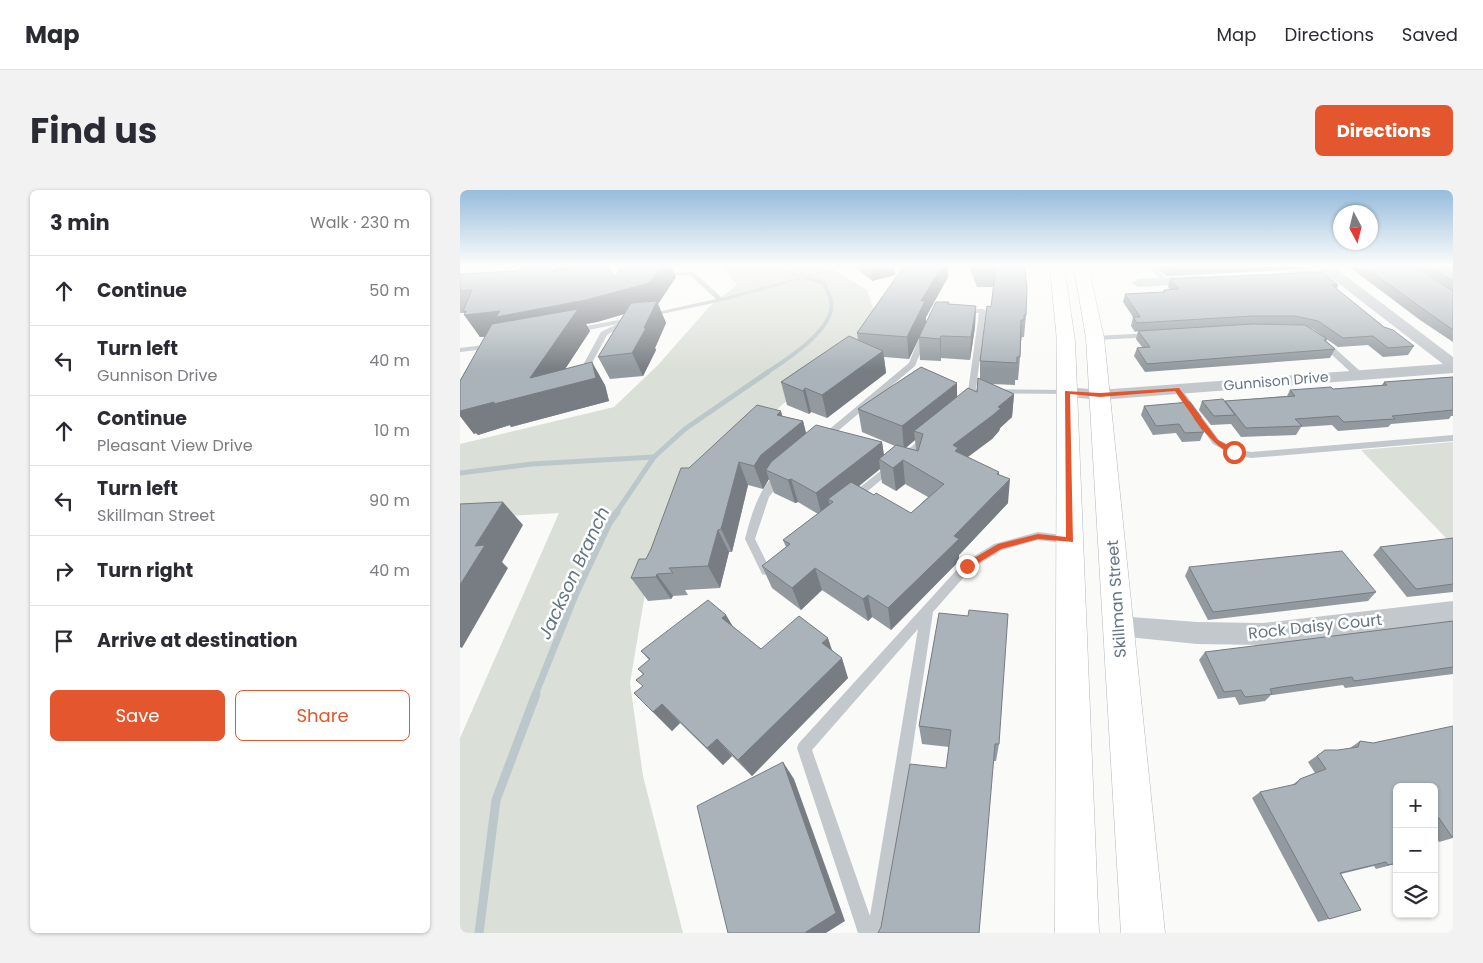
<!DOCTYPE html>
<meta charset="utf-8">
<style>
body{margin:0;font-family:Poppins,sans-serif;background:#f2f2f3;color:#2b2b33}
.controls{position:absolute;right:15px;bottom:15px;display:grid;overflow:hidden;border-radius:8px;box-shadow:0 1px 4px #0004}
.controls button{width:45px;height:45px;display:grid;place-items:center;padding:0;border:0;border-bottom:1px solid #e1e1e2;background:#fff;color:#2b2b33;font:25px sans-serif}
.compass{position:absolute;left:873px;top:15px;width:45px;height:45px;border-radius:50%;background:#fff;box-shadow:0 1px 4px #0004;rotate:173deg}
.stop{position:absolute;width:15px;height:15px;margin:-11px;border:4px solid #e4572e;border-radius:50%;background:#fff}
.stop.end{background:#e4572e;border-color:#fff;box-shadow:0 1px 5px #0008}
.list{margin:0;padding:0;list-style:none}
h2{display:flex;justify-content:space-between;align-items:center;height:65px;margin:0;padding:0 20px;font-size:21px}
h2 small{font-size:16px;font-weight:400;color:#7c7c81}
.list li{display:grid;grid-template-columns:32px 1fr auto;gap:15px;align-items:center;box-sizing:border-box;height:70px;padding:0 20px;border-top:1px solid #e1e1e2}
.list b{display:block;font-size:19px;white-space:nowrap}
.list p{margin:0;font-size:16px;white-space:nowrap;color:#7c7c81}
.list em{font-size:16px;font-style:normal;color:#7c7c81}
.actions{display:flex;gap:10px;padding:15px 20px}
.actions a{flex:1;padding:11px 0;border:1px solid #e4572e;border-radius:8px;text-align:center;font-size:18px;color:#e4572e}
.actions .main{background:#e4572e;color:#fff}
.icon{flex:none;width:28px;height:28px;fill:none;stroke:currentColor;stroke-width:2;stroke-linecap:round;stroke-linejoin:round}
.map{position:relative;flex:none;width:993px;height:743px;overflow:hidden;border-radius:8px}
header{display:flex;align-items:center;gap:30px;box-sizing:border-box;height:70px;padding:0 25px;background:#fff;border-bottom:1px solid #e1e1e2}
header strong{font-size:24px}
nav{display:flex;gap:28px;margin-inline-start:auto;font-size:18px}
.intro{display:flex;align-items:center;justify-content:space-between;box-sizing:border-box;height:120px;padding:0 30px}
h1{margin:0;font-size:35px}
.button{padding:12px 22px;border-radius:8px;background:#e4572e;color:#fff;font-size:18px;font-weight:700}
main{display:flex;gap:30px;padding:0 30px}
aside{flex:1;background:#fff;border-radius:8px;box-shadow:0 1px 4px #0004}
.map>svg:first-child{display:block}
.green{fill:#dadfd7}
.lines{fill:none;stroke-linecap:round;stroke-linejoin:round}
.stream-far3{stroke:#bbc7cb;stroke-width:4}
.stream-far2{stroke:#bbc7cb;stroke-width:5}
.stream-far1{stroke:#bbc7cb;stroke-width:7}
.stream{stroke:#bbc7cb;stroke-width:9}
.secondary-casing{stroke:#b3babf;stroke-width:1}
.lane{fill:#c3c8cc;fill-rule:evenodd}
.street{fill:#c3c8cc;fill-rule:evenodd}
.secondary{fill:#fff;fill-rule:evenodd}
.wall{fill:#929a9f;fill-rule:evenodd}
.shaded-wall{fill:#777d82}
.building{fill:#aab3b9;stroke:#777d82}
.route{fill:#e4572e}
.labels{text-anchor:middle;stroke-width:5;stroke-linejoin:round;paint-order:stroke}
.far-street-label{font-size:14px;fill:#657683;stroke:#fff}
.street-label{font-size:16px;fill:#657683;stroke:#fff}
.water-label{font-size:18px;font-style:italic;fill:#60757c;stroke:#fff}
</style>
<header>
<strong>Map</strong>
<nav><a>Map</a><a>Directions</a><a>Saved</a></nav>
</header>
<div class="intro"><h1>Find us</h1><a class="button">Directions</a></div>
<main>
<aside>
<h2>3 min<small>Walk · 230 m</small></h2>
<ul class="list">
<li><svg class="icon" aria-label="ahead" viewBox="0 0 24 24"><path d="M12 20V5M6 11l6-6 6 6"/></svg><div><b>Continue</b></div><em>50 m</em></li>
<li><svg class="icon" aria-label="left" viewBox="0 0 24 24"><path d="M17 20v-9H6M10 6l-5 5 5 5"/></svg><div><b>Turn left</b><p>Gunnison Drive</p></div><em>40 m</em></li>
<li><svg class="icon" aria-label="ahead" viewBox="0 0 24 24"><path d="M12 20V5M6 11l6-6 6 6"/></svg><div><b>Continue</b><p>Pleasant View Drive</p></div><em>10 m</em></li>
<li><svg class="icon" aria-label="left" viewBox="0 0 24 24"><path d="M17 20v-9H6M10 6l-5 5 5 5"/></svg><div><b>Turn left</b><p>Skillman Street</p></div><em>90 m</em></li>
<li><svg class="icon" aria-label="right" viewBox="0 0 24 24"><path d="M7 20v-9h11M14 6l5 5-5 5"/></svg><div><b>Turn right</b></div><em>40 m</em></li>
<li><svg class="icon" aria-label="arrive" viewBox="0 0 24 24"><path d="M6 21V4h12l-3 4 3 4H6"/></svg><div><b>Arrive at destination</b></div></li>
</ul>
<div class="actions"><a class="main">Save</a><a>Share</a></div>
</aside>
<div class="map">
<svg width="993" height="743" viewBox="0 0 993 743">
<rect width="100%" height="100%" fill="#fafaf8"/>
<!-- green -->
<g class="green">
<polygon points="262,76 368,76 407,100 418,133 401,160 323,214 228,300 189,380 170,493 183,586 223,743 0,743 0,548 99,323 0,329 0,254 154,217 198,175 249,117 277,95"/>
<polygon points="993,252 993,351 989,351 901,260"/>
</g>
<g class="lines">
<!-- stream-far3 -->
<path class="stream-far3" d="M305 76 364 93C366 99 370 105 371 111 377 138 326 170 306 183"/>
<!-- stream-far2 -->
<g class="stream-far2">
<polyline points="0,283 72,274 194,267"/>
<polyline points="156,323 194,267 225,239 308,182"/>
</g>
<!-- stream-far1 -->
<polyline class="stream-far1" points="75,505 116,403 149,333 157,322"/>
<!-- stream -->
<polyline class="stream" points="19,743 36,610 76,504"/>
<!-- secondary casing -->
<g class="secondary-casing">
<g id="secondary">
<polygon points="590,76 604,76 615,151 639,743 595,743 597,151"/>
<polygon points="614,76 628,76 644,148 705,743 661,743 626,148"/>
</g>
</g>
<!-- lane -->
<g class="lane">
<polygon points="0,76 9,76 0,78"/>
<polygon points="380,76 389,76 263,111 187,127 184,125 256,109 230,85 201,86 198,84 199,83 234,82 262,108"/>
<polygon points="688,76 694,76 707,90 707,92 703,92"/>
<polygon points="502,119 523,119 526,121 516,199 607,200 610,200 610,204 509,203 508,201 519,123 500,122 500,120"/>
<polygon points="169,128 173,130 171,131 147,145 125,186 118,188 117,186 141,142 157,134 114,143 110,141 111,139"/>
<polygon points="462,140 469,142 455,176 366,251 360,251 360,247 449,173"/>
<polygon points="691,143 694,143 694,147 635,150 631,148 635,146"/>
<polygon points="860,150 866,150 902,183 902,187 896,187 860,154"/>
<polygon points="32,154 36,156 35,158 0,162 0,158"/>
<polygon points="714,197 720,197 759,250 777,259 791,262 993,245 993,251 791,268 771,264 753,254 713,199"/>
<polygon points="466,245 471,248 469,250 397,310 389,310 388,308 389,306"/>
<path d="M320 283 325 286 309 307 295 349 307 373 312 371 316 372 318 375C314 381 309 387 302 384L285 349C290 330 300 290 320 283Z"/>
<path d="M578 342 610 346 615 350 610 354 578 350 542 360 511 379 473 422 425 743H398L337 558 339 553 503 373 534 354ZM458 439 410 726 352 560Z"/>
</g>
<!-- street -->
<g class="street">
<polygon points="858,76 871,76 878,80 993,167 993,183 639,210 601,206 599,202 601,198 607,197 639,200 983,174 870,87 833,89 827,85 833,81 861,80"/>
<polygon points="741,86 745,87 747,90 745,93 678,97 672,93 678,89"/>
<polygon points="993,411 993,431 803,455 737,454 658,446 649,443 646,436 649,429 658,426 737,432 803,433"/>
</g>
<!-- secondary -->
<use href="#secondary" class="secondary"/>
</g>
<!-- wall -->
<g class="wall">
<polygon points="66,76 148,76 154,87 216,87 198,114 206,133 195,158 196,160 183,186 150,189 138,167 164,124 137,132 126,134 130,141 105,179 145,195 149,211 51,237 50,235 18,245 16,243 14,244 0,226 0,191 25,147 20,147 4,123 0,123 0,84 57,81"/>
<polygon points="394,76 434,76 435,85 412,91"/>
<polygon points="444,76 488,76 488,87 466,127 466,132 489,114 516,116 515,137 510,170 481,168 481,171 460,170 459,148 449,169 424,167 426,183 367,228 351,222 349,224 327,215 321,192 398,150 397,143"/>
<path d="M509 76H564L566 125 564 147H562L561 152 560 167 558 190H555V195L532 194 554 204 552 227 540 238 539 241 532 249 508 267 539 284 548 313 499 365V371L431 440 412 427 408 431 362 400 341 420 312 398 302 376 326 357 323 350 358 324 338 312 335 313 314 303 309 289 303 299 288 295 272 362H269L260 398 225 400 228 405 213 406 211 409 188 411 171 388 186 369 229 278 322 226 343 231 346 243 422 252 424 265 435 256 402 242 398 219 497 207 517 202 520 189V171L531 117 533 97H517ZM455 250 456 260 446 258ZM420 279 422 293 436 301 445 294 468 307 451 323 414 305 399 296Z"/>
<polygon points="656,76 688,76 687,78"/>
<polygon points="696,76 847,76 846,79 706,86"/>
<polygon points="888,76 993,76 993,152 960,130"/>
<path d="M710 89 878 95 877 99 924 137 954 156 948 165 923 167 908 155 878 157 865 148 867 149 866 151 875 159 870 168 685 182 674 166 677 158 682 157 676 149 678 141 675 142 671 136 673 127 663 112 665 104 703 102 704 100H710L708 97ZM811 134H831L835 135ZM850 138 853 139 863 146Z"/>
<polygon points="993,187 993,226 991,226 989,229 931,234 928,237 878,241 872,235 841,237 836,245 781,247 771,234 751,235 739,220 742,211 765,211 827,206 830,200 873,199 922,195 924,192"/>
<polygon points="684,216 741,227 739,234 744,242 740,251 722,252 716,243 693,245 681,225"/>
<polygon points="993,348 993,402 947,407 913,365 920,357"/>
<polygon points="729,377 916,402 908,411 748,430 725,386"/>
<polygon points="479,423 539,554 536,571 534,571 486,578 489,557 462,554 459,536"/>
<polygon points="266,425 273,437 301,459 372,460 388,488 292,586 272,566 263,575 220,533 212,541 174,503 183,496 176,490 183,484 178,479 189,470 181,461"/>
<polygon points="993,431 993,484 885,498 883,495 813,505 811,505 805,511 779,515 775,507 758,509 739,470 745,462"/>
<polygon points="993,536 993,648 979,652 974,645 974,597 937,597 937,673 916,679 914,676 881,684 901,720 858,732 792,608 800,602 831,596 840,589 855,583 848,572 865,560 878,560 890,558 900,551 913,553"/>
</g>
<!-- shaded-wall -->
<g class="shaded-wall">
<polygon points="97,76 104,76 112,91 92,82"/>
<polygon points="202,76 211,76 216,87 198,114 206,133 195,158 196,160 183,186 172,163 195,115 137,132 126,134 130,141 92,199 132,172 145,195 149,211 51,237 50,235 18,245 16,243 14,244 0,226 0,221 70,188 47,144 20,147 4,125 6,125 3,121"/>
<polygon points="410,76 434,76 435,85 412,91"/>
<polygon points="482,76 488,76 488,87 466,127 466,133 449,169 447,147 461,111"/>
<polygon points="516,116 515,137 510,170 511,147"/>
<polygon points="481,146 481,171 480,149"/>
<polygon points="423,161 426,183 367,228 362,205"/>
<polygon points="497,193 497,216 454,241 455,250 444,259 442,236"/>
<polygon points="345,198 351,222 349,224 343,201"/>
<polygon points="554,204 552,227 540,238 539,241 532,249 498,274 493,255"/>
<polygon points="321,221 327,244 343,231 349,255 306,280 309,289 303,299 294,276 317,225"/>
<polygon points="422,252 425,273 419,269 420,279 374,316 373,312 368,309 371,319 362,326 356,303"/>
<polygon points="443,270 445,294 436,301 433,278"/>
<polygon points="279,272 288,295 272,362 261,339"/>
<polygon points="539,282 538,302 550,289 548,313 499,365 499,371 431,440 428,418 494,346"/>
<polygon points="331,289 338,312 335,313 328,290"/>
<polygon points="43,312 63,335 42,372 48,378 2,458 0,457 0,395 15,356"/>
<polygon points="258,340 269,362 260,398 248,376"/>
<polygon points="355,378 362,400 341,420 332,398"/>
<polygon points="197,384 213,406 211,409 196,387"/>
<polygon points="408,405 412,427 408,431 403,409"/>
<polygon points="266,425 279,447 262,428"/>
<polygon points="368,448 375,469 362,453"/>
<polygon points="382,468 388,488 292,586 278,570"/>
<polygon points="202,514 220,533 212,541 193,522"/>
<polygon points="257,549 272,566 263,575 247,558"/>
<polygon points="323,572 334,589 385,731 366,743 346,743"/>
<polygon points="937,673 916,679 928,675"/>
</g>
<!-- building -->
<g class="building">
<polygon points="66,76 97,76 92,82 121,76 148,76 154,87 162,76 202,76 189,93 126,110 36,127 40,121 4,125 6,121 3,121 12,100 0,101 0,84 57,81"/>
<polygon points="444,76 482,76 461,111 465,111 447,147 397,143"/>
<polygon points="517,76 564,76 567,96 566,125 564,125 564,130 561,130 560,167 557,167 557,173 520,171 527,116 531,117 536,77 517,77"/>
<polygon points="706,76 753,76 708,78"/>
<polygon points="903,76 953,76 993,101 993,140 966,121"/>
<polygon points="967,76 993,76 993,91"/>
<polygon points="862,82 878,95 872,95 924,137 933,140 954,156 928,158 913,146 883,148 858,131 835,126 792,126 677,133 673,127 680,127 665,104 705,102 704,100 719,99 710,89"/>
<polygon points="197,111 184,138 186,138 172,163 138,167 171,113"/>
<polygon points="476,112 489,112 488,114 516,116 511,147 481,146 480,149 459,147"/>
<polygon points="118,119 70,188 132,172 136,188 34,214 34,212 0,221 0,191 32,134"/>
<polygon points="793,134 845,135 864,147 867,149 864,150 875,159 687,174 677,158 690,157 678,141"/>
<polygon points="389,146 423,161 362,205 345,198 343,201 321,192"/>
<polygon points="461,177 497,193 442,236 398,219 423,202"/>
<polygon points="993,187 993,220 932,226 935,229 884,232 878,226 835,229 842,236 786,238 765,211 835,206 830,200 871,197 873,199 927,195 924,192"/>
<polygon points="518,188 554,204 538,217 541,218 533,225 493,255 498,258 495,261 539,282 537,284 550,289 494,346 499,349 428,418 408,405 403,409 355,378 332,398 302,376 330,354 323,350 373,312 368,309 391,292 414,305 416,303 451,323 484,294 443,270 433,278 419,269 436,255 458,261 463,244 454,241 508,198 517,202"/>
<polygon points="763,209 775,225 754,226 742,211"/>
<polygon points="730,212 741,227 734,228 744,242 725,243 719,234 696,236 684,216"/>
<polygon points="297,215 321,221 317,225 343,231 301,265 294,276 279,272 261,339 258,340 248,376 209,378 213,383 197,384 196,387 171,388 179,369 186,369 191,359 221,278 229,278"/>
<polygon points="356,235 422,252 356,303 331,289 328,290 306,280 311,272"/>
<polygon points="43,312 15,356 25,355 0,395 0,314"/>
<polygon points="993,348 993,394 956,399 920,357"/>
<polygon points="882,361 916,402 753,422 729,377"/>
<polygon points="248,410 266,425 262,428 301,459 339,426 368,448 362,453 382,468 278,570 257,549 247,558 202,514 193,522 174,503 183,496 176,490 184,484 178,479 190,469 181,461"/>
<polygon points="509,420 548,424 539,554 535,554 519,743 418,743 421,737 450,574 486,578 491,540 459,536 479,423 508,426"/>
<polygon points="993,431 993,477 894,491 892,487 821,497 810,499 812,504 785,507 781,500 764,502 745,462"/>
<polygon points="993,536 993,646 992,647 979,628 974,630 974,597 937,597 937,673 928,675 926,672 880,683 901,720 869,729 800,602 836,594 840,589 866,579 857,566 865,560 878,560 898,557 900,551 913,553"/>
<polygon points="323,572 376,723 346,742 346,743 268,743 237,616"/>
</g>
<!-- sky -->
<linearGradient id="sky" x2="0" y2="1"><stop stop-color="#96bcdc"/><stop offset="0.42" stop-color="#fdfdfc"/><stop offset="1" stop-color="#fdfdfc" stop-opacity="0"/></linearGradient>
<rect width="993" height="180" fill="url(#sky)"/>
<!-- route -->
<path class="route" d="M719 198 758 250 776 260V263C755 265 727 217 715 201L640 207 610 204 613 352 578 349 541 359 510 378H504V374L538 354 578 344 606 347 605 201 640 203Z"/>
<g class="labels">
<!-- far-street labels -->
<g class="far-street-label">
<text transform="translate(816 191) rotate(-5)" y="5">Gunnison Drive</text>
</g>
<!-- street labels -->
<g class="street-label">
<text transform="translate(656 409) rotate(-94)" y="6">Skillman Street</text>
<text transform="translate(855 436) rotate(-6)" y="6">Rock Daisy Court</text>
</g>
<!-- water labels -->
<g class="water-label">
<text transform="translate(114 383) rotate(-65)" y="6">Jackson Branch</text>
</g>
</g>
</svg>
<div class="controls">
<button>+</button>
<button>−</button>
<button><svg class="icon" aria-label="layers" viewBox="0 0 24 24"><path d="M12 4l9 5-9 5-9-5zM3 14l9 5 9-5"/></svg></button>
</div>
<svg class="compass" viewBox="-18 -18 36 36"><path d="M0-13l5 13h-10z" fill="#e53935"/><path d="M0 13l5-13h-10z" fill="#7c7c81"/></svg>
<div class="stop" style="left:774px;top:262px"></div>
<div class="stop end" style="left:507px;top:376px"></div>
</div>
</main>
